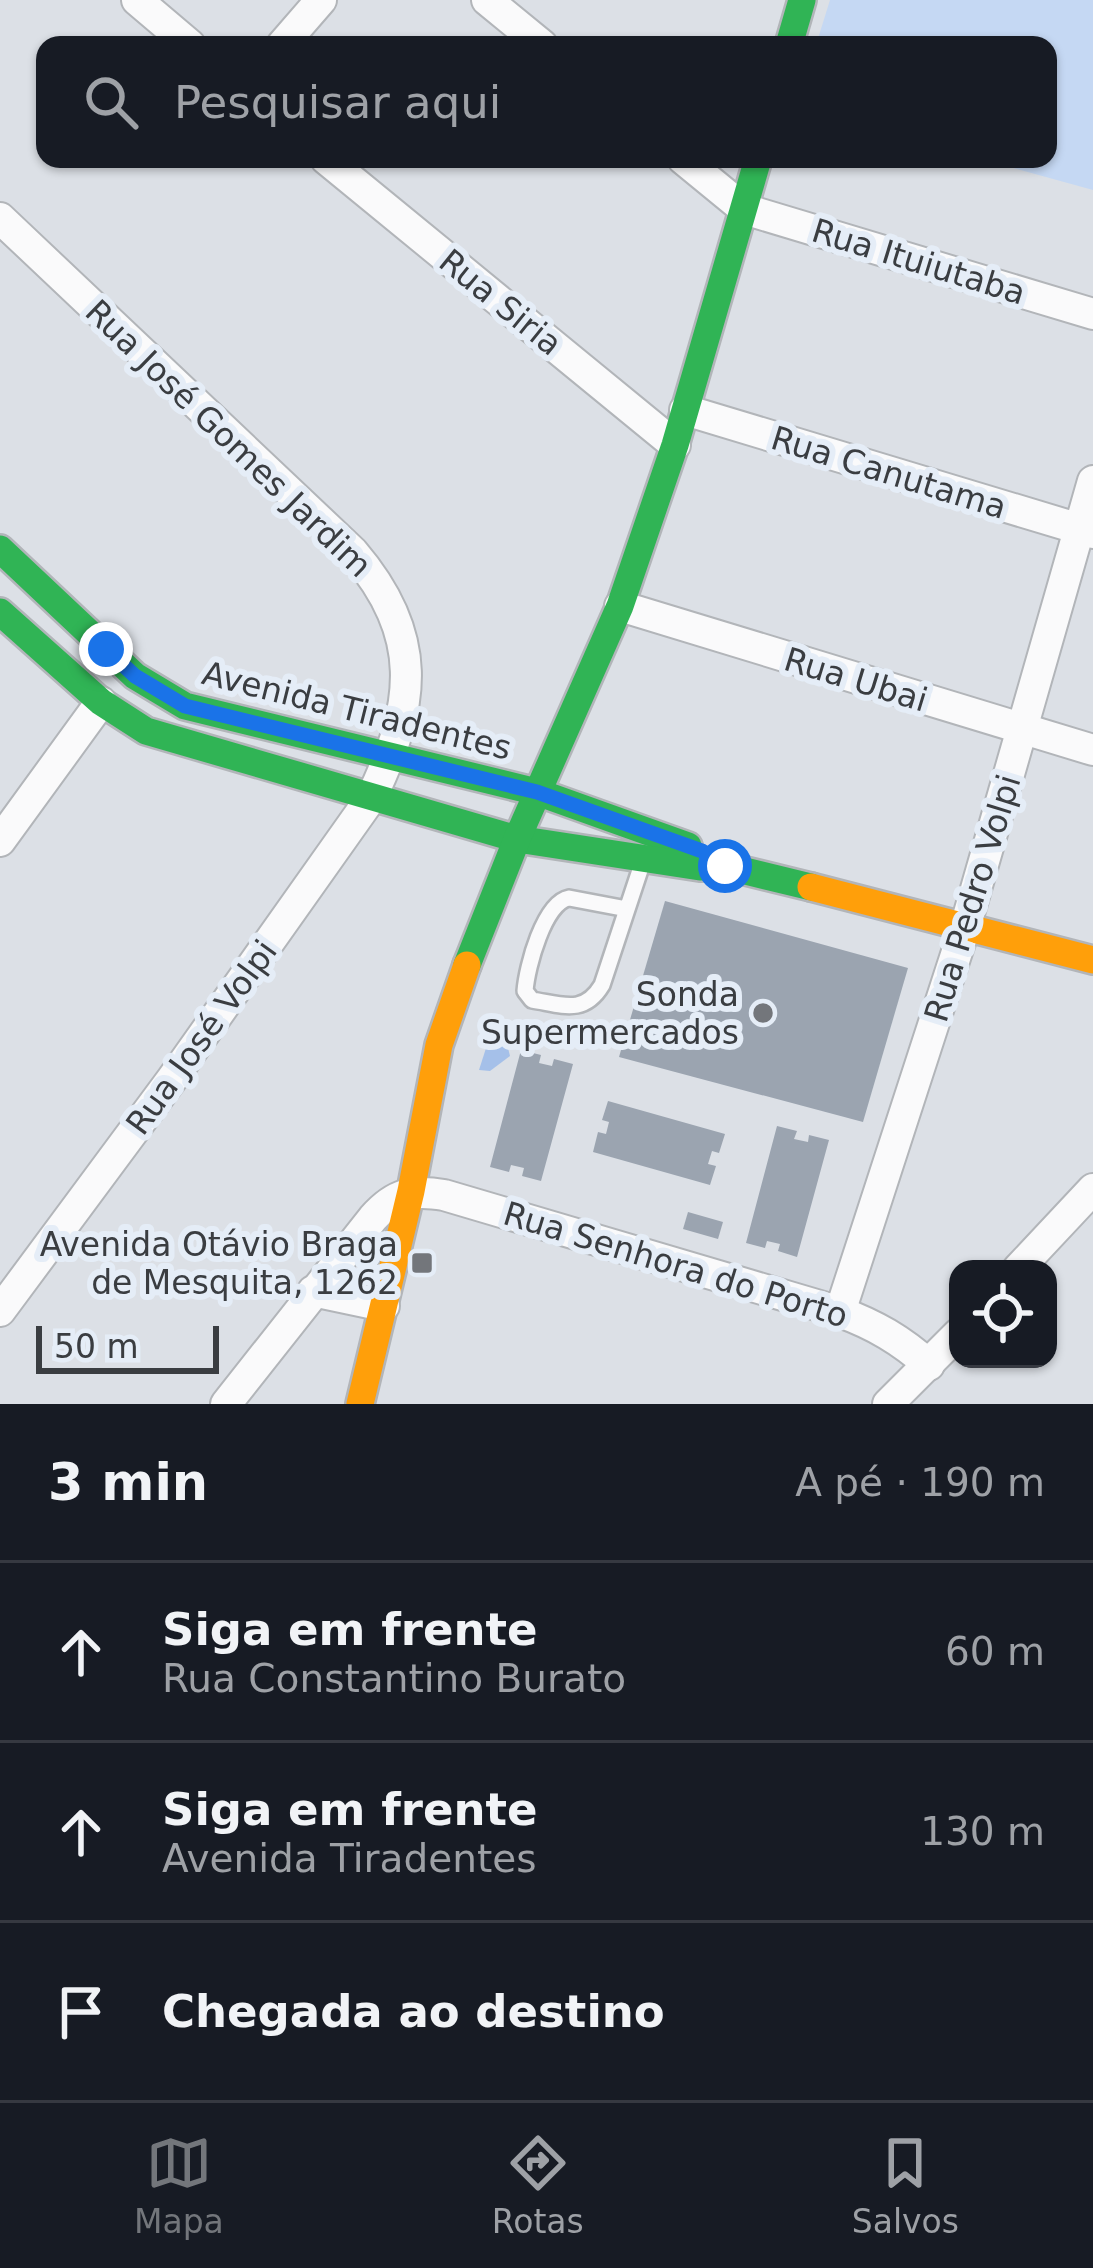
<!DOCTYPE html>
<html lang="pt">
<meta charset="utf-8">
<style>
body{margin:0;font-family:"DejaVu Sans",sans-serif;background:#20242c;color:#f1f3f6}
.controls{position:absolute;right:36px;bottom:36px;display:grid;overflow:hidden;border-radius:24px;box-shadow:0 3px 9px #0004}
.controls button{width:108px;height:108px;display:grid;place-items:center;padding:0;border:0;border-bottom:3px solid #363941;background:#171b24;color:#f1f3f6;font:60px sans-serif}
.scale{position:absolute;left:36px;bottom:30px;width:183px;box-sizing:border-box;padding-left:12px;border:6px solid #3a3d41;border-top:0;font-size:33px;line-height:42px;white-space:nowrap;color:#3a3d41;-webkit-text-stroke:9px #e5edf7;paint-order:stroke}
.stop{position:absolute;width:36px;height:36px;margin:-27px;border:9px solid #1a73e8;border-radius:50%;background:#fff}
.stop.end{background:#1a73e8;border-color:#fff;box-shadow:0 3px 12px #0008}
.list{margin:0;padding:0;list-style:none}
h2{display:flex;justify-content:space-between;align-items:center;height:156px;margin:0;padding:0 48px;font-size:51px}
h2 small{font-size:39px;font-weight:400;color:#9ea1a6}
.list li{display:grid;grid-template-columns:78px 1fr auto;gap:36px;align-items:center;box-sizing:border-box;height:180px;padding:0 48px;border-top:3px solid #363941}
.list b{display:block;font-size:45px;white-space:nowrap}
.list p{margin:0;font-size:39px;white-space:nowrap;color:#9ea1a6}
.list em{font-size:39px;font-style:normal;color:#9ea1a6}
.icon{flex:none;width:66px;height:66px;fill:none;stroke:currentColor;stroke-width:2;stroke-linecap:round;stroke-linejoin:round}
.map{position:relative;flex:none;width:1093px;height:1404px;overflow:hidden}
.search{position:absolute;background:#171b24;box-shadow:0 3px 9px #0004;left:36px;right:36px;top:36px;height:132px;display:flex;align-items:center;gap:30px;box-sizing:border-box;padding:0 42px;border-radius:24px;color:#9ea1a6;font-size:45px}
.sheet{height:696px;background:#171b24}
nav{display:flex;justify-content:space-around;align-items:center;box-sizing:border-box;height:168px;border-top:3px solid #363941;background:#171b24;font-size:33px;color:#9ea1a6}
nav a{display:grid;justify-items:center;gap:6px}
nav .on{color:#73767b}
.map>svg:first-child{display:block}
.green{fill:#c5d8f3}
.water{fill:#a5c0e9}
.building{fill:#9ba4b0}
.lines{fill:none;stroke-linecap:round;stroke-linejoin:round}
.lane-casing{stroke:#b2b5b9;stroke-width:20}
.street-casing{stroke:#b2b5b9;stroke-width:34}
.fast-casing{stroke:#b2b5b9;stroke-width:32}
.slow-casing{stroke:#b2b5b9;stroke-width:32}
.lane{stroke:#fafafb;stroke-width:15}
.street{stroke:#fafafb;stroke-width:30}
.fast{stroke:#30b455;stroke-width:27}
.slow{stroke:#ff9f0a;stroke-width:27}
.route{stroke:#1a73e8;stroke-width:15}
.poi-dot{fill:#73767b;stroke:#e5edf7;stroke-width:4.5}
.labels{text-anchor:middle;stroke-width:12;stroke-linejoin:round;paint-order:stroke}
.street-label{font-size:33px;fill:#3a3d41;stroke:#e5edf7}
.poi-label{font-size:33px;fill:#3a3d41;stroke:#e5edf7;text-anchor:end}
</style>
<div class="map">
<svg width="1093" height="1404" viewBox="0 0 1093 1404">
<rect width="100%" height="100%" fill="#dce0e6"/>
<!-- green -->
<polygon class="green" points="830,0 1093,0 1093,190 981,159 1048,159 1048,45 816,45"/>
<!-- water -->
<polygon class="water" points="498,1043 508,1048 510,1056 490,1071 479,1070 487,1045"/>
<!-- building -->
<g class="building">
<polygon points="665,901 908,968 863,1122 619,1057"/>
<polygon points="521,1050 541,1055 539,1063 552,1066 554,1059 573,1064 541,1181 522,1176 524,1168 511,1165 509,1172 490,1167"/>
<polygon points="608,1101 725,1134 719,1153 712,1151 708,1164 716,1166 710,1185 593,1152 598,1132 606,1134 609,1122 602,1120"/>
<polygon points="777,1126 797,1131 794,1139 808,1142 809,1135 829,1140 797,1257 778,1251 780,1244 767,1241 765,1248 746,1243"/>
<polygon points="688,1212 723,1222 718,1239 683,1229"/>
</g>
<g class="lines">
<!-- lane casing -->
<g class="lane-casing">
<path id="lane" d="M627 909 569 898C544 903 527 966 525 991L532 1000C563 1005 584 1015 602 985L643 861"/>
</g>
<!-- street casing -->
<g class="street-casing">
<g id="street">
<polyline points="137,0 190,45"/>
<polyline points="487,0 542,45"/>
<polyline points="282,45 321,0"/>
<polyline points="326,159 675,445"/>
<polyline points="683,159 744,209 1093,314"/>
<path d="M0 218 353 552C425 636 416 704 371 798L172 1079 0 1311"/>
<polyline points="685,410 1093,533"/>
<polyline points="620,606 1093,750"/>
<polyline points="0,841 101,702"/>
<polyline points="1018,1269 1093,1189"/>
<polyline points="313,1291 384,1306"/>
<polyline points="840,1312 966,924 1093,481"/>
<path d="M226 1404 373 1218C395 1193 412 1190 444 1195L840 1312C875 1325 901 1340 929 1365"/>
<polyline points="888,1404 958,1334"/>
</g>
</g>
<!-- fast casing -->
<g class="fast-casing">
<g id="fast">
<polyline points="789,45 802,0"/>
<polyline points="0,549 135,676 185,706 537,792 688,846"/>
<polyline points="0,612 101,702 146,731 517,839 700,867 725,866 811,887"/>
<polyline points="467,965 517,839 620,606 675,445 758,159"/>
</g>
</g>
<!-- slow casing -->
<g class="slow-casing">
<g id="slow">
<polyline points="811,887 1093,960"/>
<polyline points="360,1404 411,1191 439,1045 467,965"/>
</g>
</g>
<!-- lane -->
<use href="#lane" class="lane"/>
<!-- street -->
<use href="#street" class="street"/>
<!-- fast -->
<use href="#fast" class="fast"/>
<!-- slow -->
<use href="#slow" class="slow"/>
</g>
<g class="lines">
<!-- route -->
<polyline class="route" points="106,649 135,676 185,706 537,792 702,851 725,866"/>
</g>
<!-- markers -->
<g class="poi-dot">
<circle cx="763" cy="1013" r="12"/>
<rect x="410" y="1251" width="24" height="24" rx="6"/>
</g>
<g class="labels">
<!-- street labels -->
<g class="street-label">
<text transform="translate(919 261) rotate(17)" y="12">Rua Ituiutaba</text>
<text transform="translate(501 302) rotate(39)" y="12">Rua Siria</text>
<text transform="translate(229 438) rotate(44)" y="12">Rua José Gomes Jardim</text>
<text transform="translate(889 472) rotate(17)" y="12">Rua Canutama</text>
<text transform="translate(856 679) rotate(17)" y="12">Rua Ubai</text>
<text transform="translate(357 710) rotate(14)" y="12">Avenida Tiradentes</text>
<text transform="translate(972 898) rotate(-73)" y="12">Rua Pedro Volpi</text>
<text transform="translate(201 1037) rotate(-54)" y="12">Rua José Volpi</text>
<text transform="translate(676 1264) rotate(17)" y="12">Rua Senhora do Porto</text>
</g>
<!-- poi labels -->
<g class="poi-label">
<text x="739" y="1006">Sonda<tspan x="739" dy="38">Supermercados</tspan></text>
<text x="398" y="1256">Avenida Otávio Braga<tspan x="398" dy="38">de Mesquita, 1262</tspan></text>
</g>
</g>
</svg>
<div class="controls">
<button><svg class="icon" aria-label="locate" viewBox="0 0 24 24"><circle cx="12" cy="12" r="6"/><path d="M12 2v4M12 18v4M2 12h4M18 12h4"/></svg></button>
</div>
<div class="scale">50 m</div>
<div class="stop" style="left:725px;top:866px"></div>
<div class="stop end" style="left:106px;top:649px"></div>
<div class="search"><svg class="icon" aria-label="search" viewBox="0 0 24 24"><circle cx="10" cy="10" r="6"/><path d="M15 15l6 6"/></svg>Pesquisar aqui</div>
</div>
<section class="sheet">
<h2>3 min<small>A pé · 190 m</small></h2>
<ul class="list">
<li><svg class="icon" aria-label="ahead" viewBox="0 0 24 24"><path d="M12 20V5M6 11l6-6 6 6"/></svg><div><b>Siga em frente</b><p>Rua Constantino Burato</p></div><em>60 m</em></li>
<li><svg class="icon" aria-label="ahead" viewBox="0 0 24 24"><path d="M12 20V5M6 11l6-6 6 6"/></svg><div><b>Siga em frente</b><p>Avenida Tiradentes</p></div><em>130 m</em></li>
<li><svg class="icon" aria-label="arrive" viewBox="0 0 24 24"><path d="M6 21V4h12l-3 4 3 4H6"/></svg><div><b>Chegada ao destino</b></div></li>
</ul>
</section>
<nav>
<a class="on"><svg class="icon" aria-label="map" viewBox="0 0 24 24"><path d="M3 6l6-2 6 2 6-2v14l-6 2-6-2-6 2zM9 4v14M15 6v14"/></svg>Mapa</a>
<a><svg class="icon" aria-label="directions" viewBox="0 0 24 24"><path d="M12 3l9 9-9 9-9-9zM9 14v-3h6M13 9l2 2-2 2"/></svg>Rotas</a>
<a><svg class="icon" aria-label="saved" viewBox="0 0 24 24"><path d="M7 4h10v16l-5-4-5 4z"/></svg>Salvos</a>
</nav>
